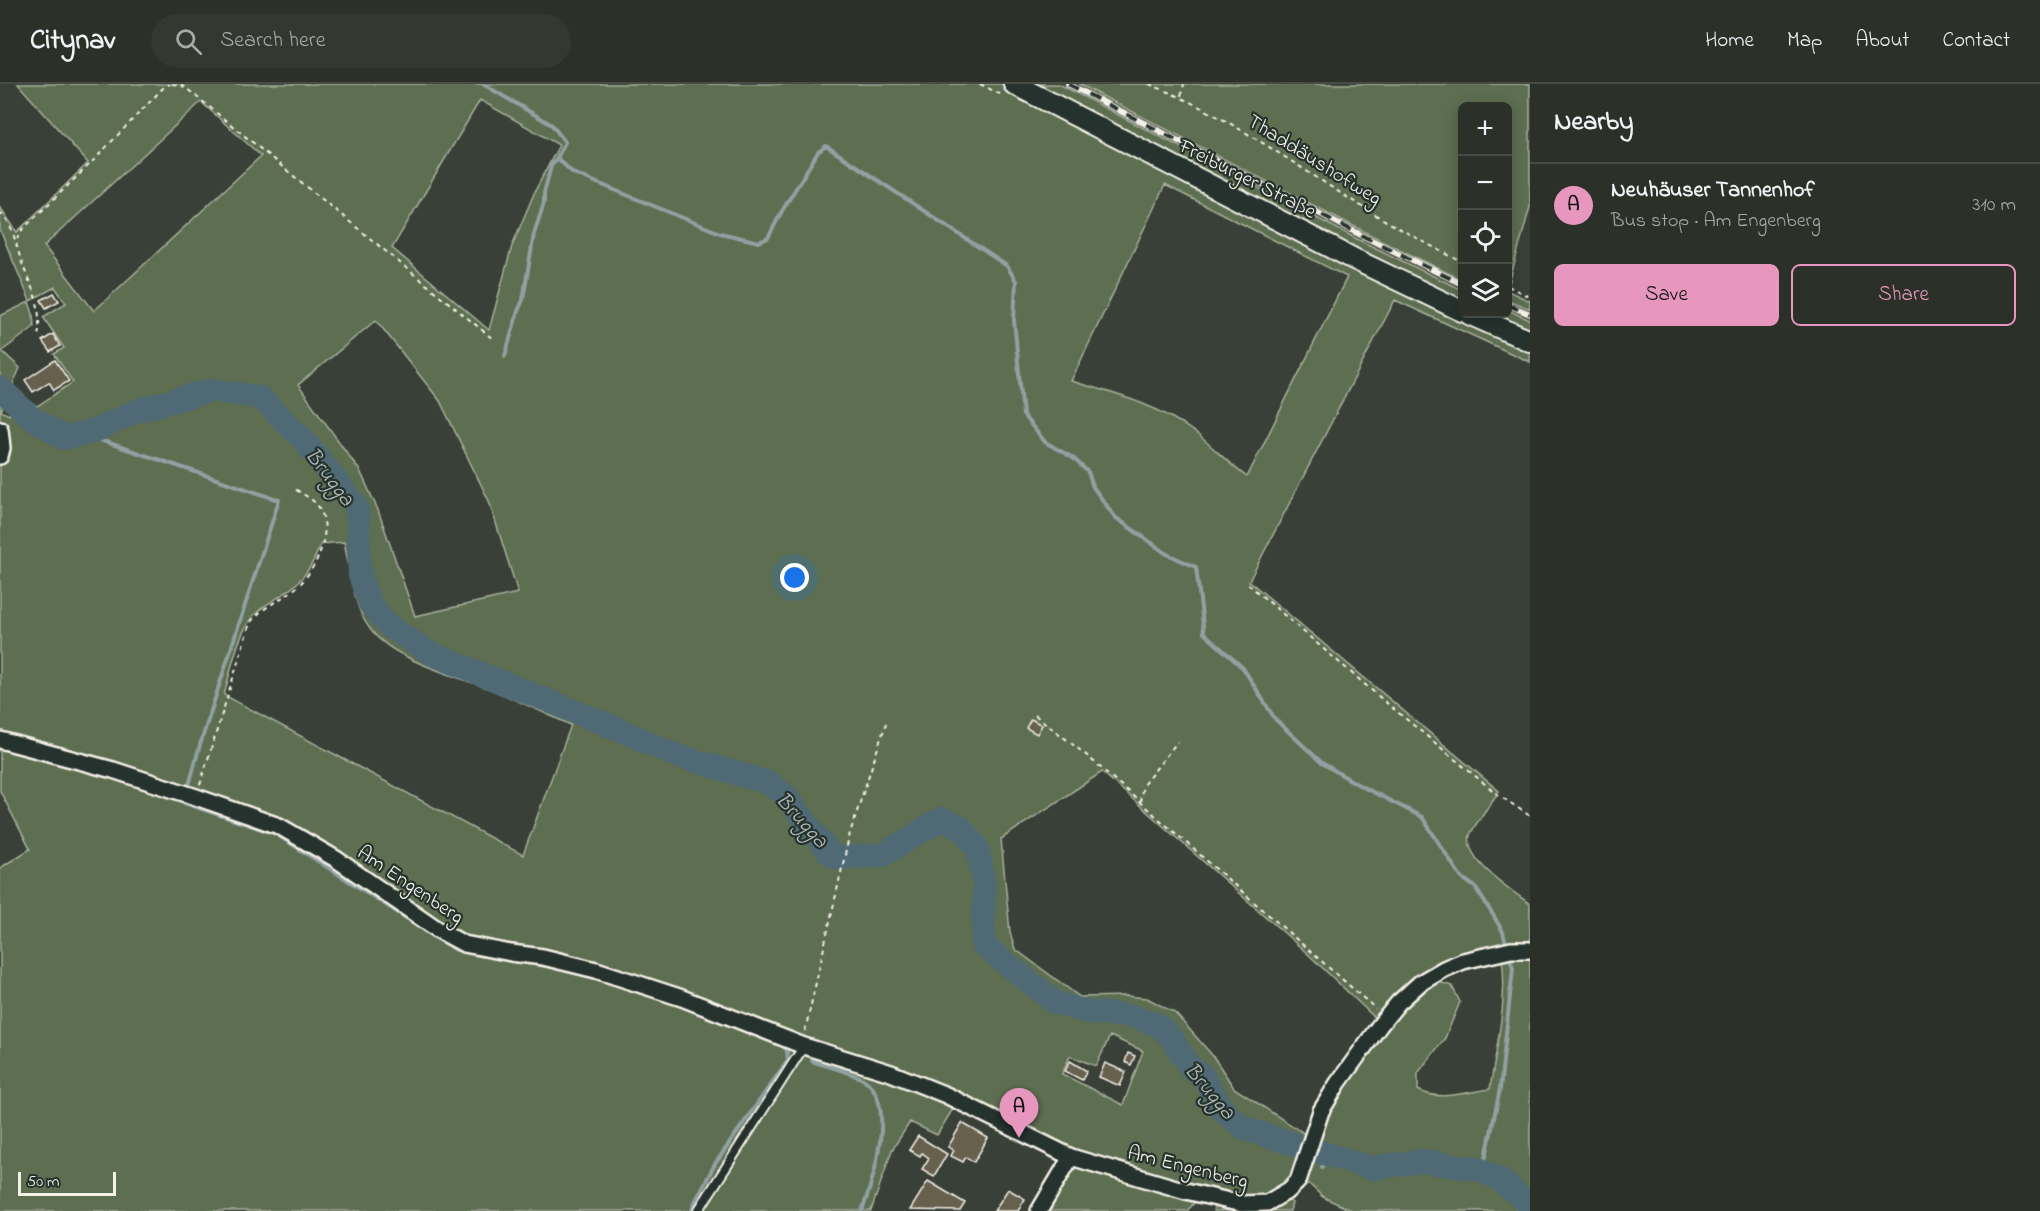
<!DOCTYPE html>
<meta charset="utf-8">
<style>
body{margin:0;font-family:"Indie Flower",sans-serif;background:#333831;color:#f1f3f6}
.controls{position:absolute;right:18px;top:18px;display:grid;overflow:hidden;border-radius:9px;box-shadow:0 3px 15px #0003}
.controls button{width:54px;height:54px;display:grid;place-items:center;padding:0;border:0;border-bottom:2px solid #474b46;background:#2b3029;color:#f1f3f6;font:30px sans-serif}
.scale{position:absolute;left:18px;bottom:15px;width:98px;box-sizing:border-box;padding-left:6px;border:3px solid #f4f1e8;border-top:0;font-size:16px;line-height:21px;white-space:nowrap;color:#f4f1e8;-webkit-text-stroke:4px #26332d;paint-order:stroke}
.you{position:absolute;left:795px;top:494px;width:21px;height:21px;margin:-15px;border:4px solid #fff;border-radius:50%;background:#1a73e8;box-shadow:0 0 0 9px #1a73e833}
.badge{display:grid;place-items:center;width:39px;height:39px;border-radius:50%;background:#e797bd;color:#111;font-size:20px;font-weight:700}
.pin{position:absolute;translate:-50% -50px;filter:drop-shadow(0 2px 3px #0008)}
.pin::after{content:'';position:absolute;top:32px;width:21px;height:18px;background:inherit;clip-path:polygon(0 0,100% 0,50% 100%)}
.list{margin:0;padding:0;list-style:none}
h2{display:flex;justify-content:space-between;align-items:center;height:78px;margin:0;padding:0 24px;font-size:26px}
h2 small{font-size:20px;font-weight:400;color:#a6a9a8}
.list li{display:grid;grid-template-columns:39px 1fr auto;gap:18px;align-items:center;box-sizing:border-box;height:84px;padding:0 24px;border-top:2px solid #474b46}
.list b{display:block;font-size:22px;white-space:nowrap}
.list p{margin:0;font-size:20px;white-space:nowrap;color:#a6a9a8}
.list em{font-size:20px;font-style:normal;color:#a6a9a8}
.actions{display:flex;gap:12px;padding:18px 24px}
.actions a{flex:1;padding:14px 0;border:2px solid #e797bd;border-radius:9px;text-align:center;font-size:21px;color:#e797bd}
.actions .main{background:#e797bd;color:#111}
.icon{flex:none;width:33px;height:33px;fill:none;stroke:currentColor;stroke-width:2;stroke-linecap:round;stroke-linejoin:round}
.map{position:relative;flex:none;width:1530px;height:1127px;overflow:hidden}
header{display:flex;align-items:center;gap:36px;box-sizing:border-box;height:84px;padding:0 30px;background:#2b3029;border-bottom:2px solid #474b46}
header strong{font-size:28px}
nav{display:flex;gap:33px;margin-inline-start:auto;font-size:21px}
.search{width:420px;height:54px;background:#333831;display:flex;align-items:center;gap:15px;box-sizing:border-box;padding:0 21px;border-radius:33px;color:#a6a9a8;font-size:22px}
main{display:flex}
aside{flex:1;background:#2b3029}
.map>svg:first-child{display:block}
.built{fill:#464a3e}
.green{fill:#5d6e51;stroke:#a8b09c;stroke-width:1.5;fill-rule:evenodd}
.lines{fill:none;stroke-linecap:round;stroke-linejoin:round}
.stream{stroke:#91a1a3;stroke-width:4}
.river{stroke:#4f6b75;stroke-width:24}
.building{fill:#66604e;stroke:#f4f1e8;stroke-width:1.5}
.service-casing{stroke:#f4f1e8;stroke-width:12}
.minor-casing{stroke:#f4f1e8;stroke-width:20}
.tertiary-casing{stroke:#f4f1e8;stroke-width:24}
.path{stroke:#f4f1e8;stroke-width:2;stroke-dasharray:4.5 4.5;stroke-linecap:butt}
.service{stroke:#26332d;stroke-width:8}
.minor{stroke:#26332d;stroke-width:15}
.tertiary{stroke:#26332d;stroke-width:20}
.rail-casing{stroke:#f4f1e8;stroke-width:6}
.rail{stroke:#26332d;stroke-width:4;stroke-dasharray:11;stroke-linecap:butt}
.labels{text-anchor:middle;stroke-width:4.5;stroke-linejoin:round;paint-order:stroke}
.street-label{font-size:21px;fill:#f4f1e8;stroke:#26332d}
.water-label{font-size:22px;font-style:italic;fill:#b2bbba;stroke:#26332d}
</style>
<header>
<strong>Citynav</strong>
<div class="search"><svg class="icon" aria-label="search" viewBox="0 0 24 24"><circle cx="10" cy="10" r="6"/><path d="M15 15l6 6"/></svg>Search here</div>
<nav><a>Home</a><a>Map</a><a>About</a><a>Contact</a></nav>
</header>
<main>
<div class="map">
<svg width="1530" height="1127" viewBox="0 0 1530 1127">
<rect width="100%" height="100%" fill="#394037"/>
<filter id="ink" filterUnits="userSpaceOnUse"><feTurbulence type="fractalNoise" baseFrequency=".0167" numOctaves="2"/><feDisplacementMap in="SourceGraphic" scale="12" xChannelSelector="R" yChannelSelector="G"/><feConvolveMatrix kernelMatrix="1 2 1 2 8 2 1 2 1" color-interpolation-filters="sRGB"/></filter>
<g filter="url(#ink)">
<!-- built -->
<g class="built">
<polygon points="1059,0 1079,0 1367,149 1462,196 1462,206 1359,156"/>
<polygon points="1508,216 1530,225 1530,236 1508,226"/>
</g>
<!-- green -->
<g class="green">
<path d="M18 0H1059L1359 156 1462 206V230H1508V226L1530 236V278L1395 216 1249 497 1499 707C1492 718 1474 741 1470 751 1463 776 1513 807 1530 820V1127H1353L1323 1113 1308 1099 1289 1116 1292 1119 1290 1127H1214L1213 1121 1195 1118 1187 1127H1031L1062 1076 954 1023 937 1051 910 1038 892 1066 871 1127H0V784L30 765 0 707V232L29 218 33 230 34 243 2 267 20 284 1 327 9 331 18 309 37 322 73 298 54 270 64 264 43 233 66 219 55 203 30 217 0 146V123L17 148 88 79ZM480 16 559 61 535 107 512 162 489 246 392 164ZM201 18 261 72 94 227 44 162ZM1165 101 1347 193 1247 393C1228 380 1212 361 1194 348 1157 320 1115 310 1071 297ZM376 236 440 317 489 417 518 509 415 532 378 426 360 387 298 301ZM344 458C350 484 353 524 370 545 394 577 455 591 492 606 518 617 545 629 571 641L523 771 224 611C231 587 236 557 250 536 262 519 283 514 297 499 309 488 315 474 321 460ZM1102 688 1309 871 1374 933 1373 938 1328 1001 1316 1022 1305 1050 1234 1004 1213 972 1175 929 1147 914 1127 912 1080 913 1015 865 1010 848 1001 755ZM1502 875C1508 915 1496 965 1490 1005 1467 1008 1439 1018 1418 1006V989L1445 954 1460 918 1452 902 1436 897 1472 880ZM1110 952 1143 967 1123 1021 1062 990 1070 972 1096 982Z"/>
<polygon points="1079,0 1530,0 1530,123 1508,203 1508,22 1462,22 1462,196 1367,149"/>
<polygon points="1508,207 1530,217 1530,225 1508,216"/>
</g>
<g class="lines">
<!-- stream -->
<g class="stream">
<polyline points="483,0 552,41 565,58 557,74 573,89 720,149 759,158 768,154 782,127 818,68 826,62 1007,182 1016,197 1014,236 1023,331 1045,358 1073,374 1088,388 1093,403 1115,433 1167,470 1196,483 1204,549 1243,584 1275,635 1322,679 1357,700 1422,733 1461,793 1475,803 1493,831 1503,848 1507,864"/>
<polyline points="505,272 518,227 523,216 534,150 544,119 544,109 551,82 557,74"/>
<polyline points="82,350 279,416 199,664 188,705"/>
<polyline points="186,714 184,719 276,750 456,866 464,867"/>
<polyline points="513,877 553,883"/>
<path d="M812 977C826 982 852 988 864 996 898 1017 873 1097 862 1127"/>
<polyline points="1322,1083 1328,1071"/>
<polyline points="1479,1085 1486,1073 1500,1005 1513,884 1509,871"/>
<polyline points="692,1127 695,1118 715,1080 788,976 787,967 783,962 753,950"/>
</g>
<!-- river -->
<polyline class="river" points="0,304 31,333 64,354 95,347 138,326 212,306 261,314 304,356 357,423 360,491 370,520 390,543 432,570 623,647 672,670 769,699 787,713 827,766 837,774 883,771 941,735 960,743 977,763 984,799 983,861 1056,919 1091,929 1132,932 1158,941 1172,955 1190,983 1202,991 1224,1028 1246,1045 1371,1084 1422,1077 1479,1085 1499,1095 1530,1121"/>
</g>
<!-- building -->
<g class="building">
<polygon points="54,209 59,217 46,224 41,216"/>
<polygon points="53,250 60,262 50,268 42,257"/>
<polygon points="55,276 69,297 54,306 49,298 33,308 25,296"/>
<polygon points="1031,635 1042,641 1037,650 1026,644"/>
<polygon points="1128,969 1135,972 1131,981 1125,978"/>
<polygon points="1070,977 1087,987 1082,996 1065,987"/>
<polygon points="1105,979 1126,988 1120,1002 1099,993"/>
<polygon points="962,1039 988,1054 974,1078 966,1073 963,1078 951,1072 954,1066 948,1063"/>
<polygon points="918,1052 947,1070 934,1092 922,1085 929,1074 922,1069 920,1072 909,1066"/>
<polygon points="928,1097 965,1119 960,1127 910,1126"/>
<polygon points="1008,1105 1025,1115 1018,1127 994,1127"/>
</g>
<g class="lines">
<!-- service casing -->
<g class="service-casing">
<polyline id="service" points="698,1127 804,962"/>
</g>
<!-- minor casing -->
<g class="minor-casing">
<g id="minor">
<polyline points="0,345 2,364 0,372"/>
<polyline points="0,656 113,686 196,713 279,742 336,775 440,847 464,860 511,869 543,873 596,886 682,914 804,962 891,989 946,1011 1071,1073 1186,1107 1242,1120 1267,1119 1289,1106 1298,1097 1321,1027 1338,999 1380,941 1398,919 1420,899 1444,885 1463,877 1511,866 1530,866"/>
<polyline points="1039,1127 1071,1073"/>
</g>
</g>
<!-- tertiary casing -->
<g class="tertiary-casing">
<g id="tertiary">
<polyline points="1014,0 1354,175 1462,227"/>
<polyline points="1469,230 1530,257"/>
</g>
</g>
<!-- path -->
<g class="path">
<polyline points="172,0 181,1 191,8 493,255"/>
<polyline points="980,0 1002,11"/>
<path d="M1149 0C1231 32 1300 85 1374 130 1403 147 1433 163 1462 178"/>
<polyline points="1181,12 1184,0"/>
<path d="M0 128C15 144 15 160 22 179 27 193 35 208 38 223 39 232 40 243 38 252"/>
<polyline points="17,155 23,145 92,78 163,4 170,0"/>
<polyline points="1508,202 1530,213"/>
<polyline points="1248,500 1383,616 1497,710 1530,732"/>
<polyline points="1035,631 1085,670 1376,925"/>
<path d="M200 701 250 539C263 521 286 515 301 499 318 481 334 445 318 422 313 415 302 410 295 405"/>
<polyline points="1140,718 1143,701 1178,657"/>
<polyline points="805,947 850,749 886,639"/>
</g>
<!-- service -->
<use href="#service" class="service"/>
<!-- minor -->
<use href="#minor" class="minor"/>
<!-- tertiary -->
<use href="#tertiary" class="tertiary"/>
<!-- rail casing -->
<g class="rail-casing">
<g id="rail">
<polyline points="1068,0 1363,152 1462,200"/>
<polyline points="1508,221 1530,230"/>
</g>
</g>
<!-- rail -->
<use href="#rail" class="rail"/>
</g>
</g>
<g class="labels">
<!-- street labels -->
<g class="street-label">
<text transform="translate(1315 75) rotate(32)" y="7">Thaddäushofweg</text>
<text transform="translate(1248 94) rotate(27)" y="7">Freiburger Straße</text>
<text transform="translate(411 800) rotate(34)" y="7">Am Engenberg</text>
<text transform="translate(1188 1082) rotate(14)" y="7">Am Engenberg</text>
</g>
<!-- water labels -->
<g class="water-label">
<text transform="translate(331 392) rotate(53)" y="8">Brugga</text>
<text transform="translate(803 735) rotate(48)" y="8">Brugga</text>
<text transform="translate(1211 1006) rotate(50)" y="8">Brugga</text>
</g>
</g>
</svg>
<div class="controls">
<button>+</button>
<button>−</button>
<button><svg class="icon" aria-label="locate" viewBox="0 0 24 24"><circle cx="12" cy="12" r="6"/><path d="M12 2v4M12 18v4M2 12h4M18 12h4"/></svg></button>
<button><svg class="icon" aria-label="layers" viewBox="0 0 24 24"><path d="M12 4l9 5-9 5-9-5zM3 14l9 5 9-5"/></svg></button>
</div>
<div class="scale">50 m</div>
<div class="you"></div>
<div class="pin badge" style="left:1019px;top:1054px">A</div>
</div>
<aside>
<h2>Nearby<small></small></h2>
<ul class="list">
<li><span class="badge">A</span><div><b>Neuhäuser Tannenhof</b><p>Bus stop · Am Engenberg</p></div><em>310 m</em></li>
</ul>
<div class="actions"><a class="main">Save</a><a>Share</a></div>
</aside>
</main>
